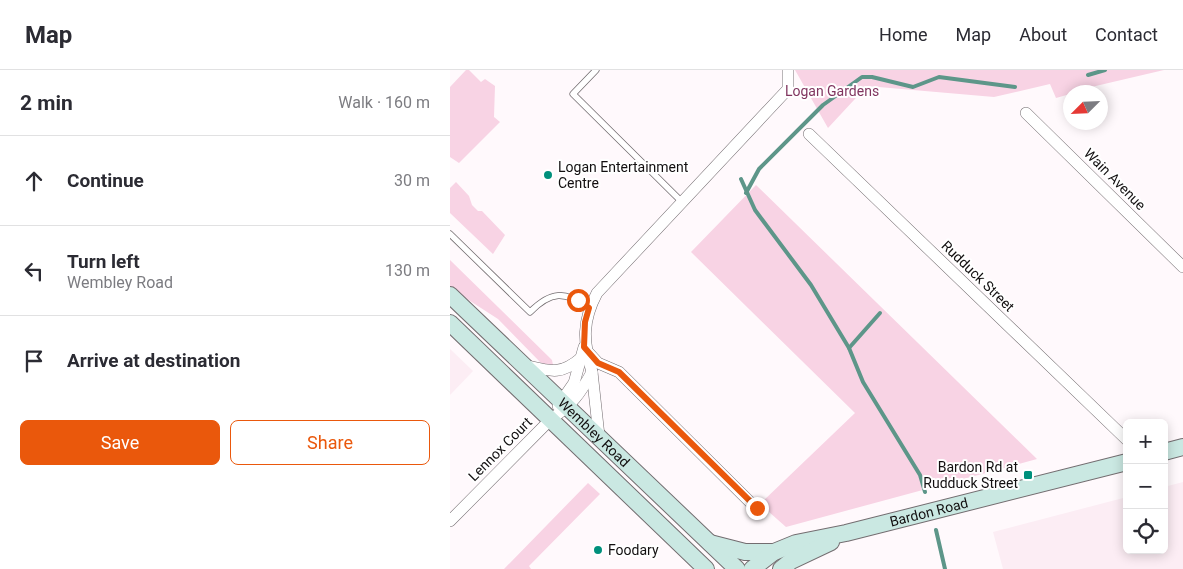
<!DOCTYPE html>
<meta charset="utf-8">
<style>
body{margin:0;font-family:Roboto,sans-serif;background:#f7f7f7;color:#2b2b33}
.controls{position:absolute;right:15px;bottom:15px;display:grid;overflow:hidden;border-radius:8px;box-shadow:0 2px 12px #0003}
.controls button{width:45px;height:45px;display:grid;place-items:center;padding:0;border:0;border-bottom:1px solid #e1e1e2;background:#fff;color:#2b2b33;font:25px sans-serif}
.compass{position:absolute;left:613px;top:15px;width:45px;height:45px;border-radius:50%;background:#fff;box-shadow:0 2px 12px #0003;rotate:246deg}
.stop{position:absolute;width:15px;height:15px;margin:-11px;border:4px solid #ea580c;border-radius:50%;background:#fff}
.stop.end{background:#ea580c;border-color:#fff;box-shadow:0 1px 5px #0008}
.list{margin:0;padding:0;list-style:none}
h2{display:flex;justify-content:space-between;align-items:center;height:65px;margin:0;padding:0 20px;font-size:21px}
h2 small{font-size:16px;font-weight:400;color:#7c7c81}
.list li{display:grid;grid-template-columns:32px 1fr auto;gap:15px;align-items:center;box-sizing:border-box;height:90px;padding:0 20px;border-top:1px solid #e1e1e2}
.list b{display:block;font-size:19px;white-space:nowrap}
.list p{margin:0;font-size:16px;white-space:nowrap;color:#7c7c81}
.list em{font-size:16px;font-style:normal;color:#7c7c81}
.actions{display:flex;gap:10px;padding:15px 20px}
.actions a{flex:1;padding:11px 0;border:1px solid #ea580c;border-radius:8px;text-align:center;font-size:18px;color:#ea580c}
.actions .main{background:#ea580c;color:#fff}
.icon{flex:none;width:28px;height:28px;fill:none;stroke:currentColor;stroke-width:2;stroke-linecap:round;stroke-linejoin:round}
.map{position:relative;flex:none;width:733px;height:499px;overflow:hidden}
header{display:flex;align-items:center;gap:30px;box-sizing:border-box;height:70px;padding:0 25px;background:#fff;border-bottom:1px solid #e1e1e2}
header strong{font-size:24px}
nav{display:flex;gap:28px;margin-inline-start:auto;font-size:18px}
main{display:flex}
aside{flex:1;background:#fff}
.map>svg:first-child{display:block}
.built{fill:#fcedf4}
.green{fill:#f8d3e4}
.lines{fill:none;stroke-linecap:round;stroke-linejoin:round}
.stream{stroke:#5d9689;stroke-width:4}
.lane-casing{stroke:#736d70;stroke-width:7}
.street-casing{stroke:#736d70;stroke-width:12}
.secondary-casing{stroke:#736d70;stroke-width:18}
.lane{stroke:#fff;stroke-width:5.5}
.street{stroke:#fff;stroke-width:11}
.secondary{stroke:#cae8e2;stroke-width:16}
.route{stroke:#ea580c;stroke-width:6}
.poi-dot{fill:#00907c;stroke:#fff;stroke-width:2}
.labels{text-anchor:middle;stroke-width:4;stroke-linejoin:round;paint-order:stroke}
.park-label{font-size:14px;fill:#80355f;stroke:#fff}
.poi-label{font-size:14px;fill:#120f10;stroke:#fff;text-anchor:start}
.street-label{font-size:14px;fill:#120f10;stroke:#fff}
</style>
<header>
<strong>Map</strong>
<nav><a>Home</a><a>Map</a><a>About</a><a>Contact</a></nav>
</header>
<main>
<aside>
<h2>2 min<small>Walk · 160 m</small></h2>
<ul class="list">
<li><svg class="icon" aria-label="ahead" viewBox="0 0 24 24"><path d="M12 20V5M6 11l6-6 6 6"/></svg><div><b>Continue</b></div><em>30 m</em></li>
<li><svg class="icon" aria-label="left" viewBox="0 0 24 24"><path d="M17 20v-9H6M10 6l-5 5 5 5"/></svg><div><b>Turn left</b><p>Wembley Road</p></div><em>130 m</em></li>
<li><svg class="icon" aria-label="arrive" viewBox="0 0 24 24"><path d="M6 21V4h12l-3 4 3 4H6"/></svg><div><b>Arrive at destination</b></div></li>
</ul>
<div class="actions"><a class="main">Save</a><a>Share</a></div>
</aside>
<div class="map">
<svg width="733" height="499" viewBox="0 0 733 499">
<rect width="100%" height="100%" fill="#fff9fc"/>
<!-- built -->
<g class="built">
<polygon points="0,279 23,301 0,325"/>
<polygon points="733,412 733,499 553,499 543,462 677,427 677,480 714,480 714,417"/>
</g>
<!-- green -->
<g class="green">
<polygon points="16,0 19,0 31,12 35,9 45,16 44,47 50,52 9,93 0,87 0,17"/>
<polygon points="345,0 714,0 620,22 620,24 606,28 600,14 544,27 417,16 378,58"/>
<polygon points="6,112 19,126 22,135 28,141 32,141 55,165 43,184 0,143 0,118"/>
<polygon points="306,115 587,389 336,457 310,434 405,343 241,182"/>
<polygon points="0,190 102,290 103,295 92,294 48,249 0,218"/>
<polygon points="138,413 150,424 79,496 81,499 54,499"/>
</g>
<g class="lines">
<!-- stream -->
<g class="stream">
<polyline points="638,5 655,0"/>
<polyline points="291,109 305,140 361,215 399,278 413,312 470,405 475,422"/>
<polyline points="296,123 309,99 373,35 412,7 422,7 463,17 489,7 565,17"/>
<polyline points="399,278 430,243"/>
<polyline points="486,460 495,499"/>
</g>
<!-- lane casing -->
<g class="lane-casing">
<g id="lane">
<polyline points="146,0 123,24 232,132"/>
<path d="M0 164 80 242C101 221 114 221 139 237"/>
</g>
</g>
<!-- street casing -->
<g class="street-casing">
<g id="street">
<polyline points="576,43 733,197"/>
<polyline points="359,64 677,370"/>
<polyline points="137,281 148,293 169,302 307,439"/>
<path d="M74 295C100 301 110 306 131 288"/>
<polyline points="142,302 149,366"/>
<polyline points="108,336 124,313 134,277"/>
<path d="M0 451 101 349C122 335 130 324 142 302 133 272 132 251 147 223L338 19V0"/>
</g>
</g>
<!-- secondary casing -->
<g class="secondary-casing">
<g id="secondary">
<path id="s1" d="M0 225 287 499"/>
<polyline points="0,253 256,499"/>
<polyline points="714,382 733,377"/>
<polyline points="260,473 295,482 324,482"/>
<path id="s2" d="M302 499 324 482 346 473 396 463 677 392"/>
<polyline points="331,499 341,491 381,472"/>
</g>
</g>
<!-- lane -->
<use href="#lane" class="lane"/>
<!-- street -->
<use href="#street" class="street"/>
<!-- secondary -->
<use href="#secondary" class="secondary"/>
</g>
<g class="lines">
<!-- route -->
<polyline class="route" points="128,230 139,238 135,252 134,277 148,293 169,302 307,438"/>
</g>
<!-- markers -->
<g class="poi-dot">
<circle cx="98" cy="105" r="5"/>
<rect x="573" y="400" width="10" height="10" rx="2.5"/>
<circle cx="148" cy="480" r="5"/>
</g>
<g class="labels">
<!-- park labels -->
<g class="park-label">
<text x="382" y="26">Logan Gardens</text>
</g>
<!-- poi labels -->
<g class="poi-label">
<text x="108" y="102">Logan Entertainment<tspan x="108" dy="16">Centre</tspan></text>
<text x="568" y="402" text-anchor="end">Bardon Rd at<tspan x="568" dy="16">Rudduck Street</tspan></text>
<text x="158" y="485">Foodary</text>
</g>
<!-- street labels -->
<g class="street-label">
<text transform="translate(665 109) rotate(45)" y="5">Wain Avenue</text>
<text transform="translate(528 206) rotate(44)" y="5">Rudduck Street</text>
<text dy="5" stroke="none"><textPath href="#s1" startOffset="199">Wembley Road</textPath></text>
<text transform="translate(50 379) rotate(-45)" y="5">Lennox Court</text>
<text dy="5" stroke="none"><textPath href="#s2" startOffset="188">Bardon Road</textPath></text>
</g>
</g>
</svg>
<div class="controls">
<button>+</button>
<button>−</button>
<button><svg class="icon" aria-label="locate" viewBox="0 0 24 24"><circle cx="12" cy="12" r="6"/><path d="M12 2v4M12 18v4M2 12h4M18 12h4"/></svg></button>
</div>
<svg class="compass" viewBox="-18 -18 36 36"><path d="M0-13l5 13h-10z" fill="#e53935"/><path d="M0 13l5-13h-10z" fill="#7c7c81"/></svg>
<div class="stop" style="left:128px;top:230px"></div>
<div class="stop end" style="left:307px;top:438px"></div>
</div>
</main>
